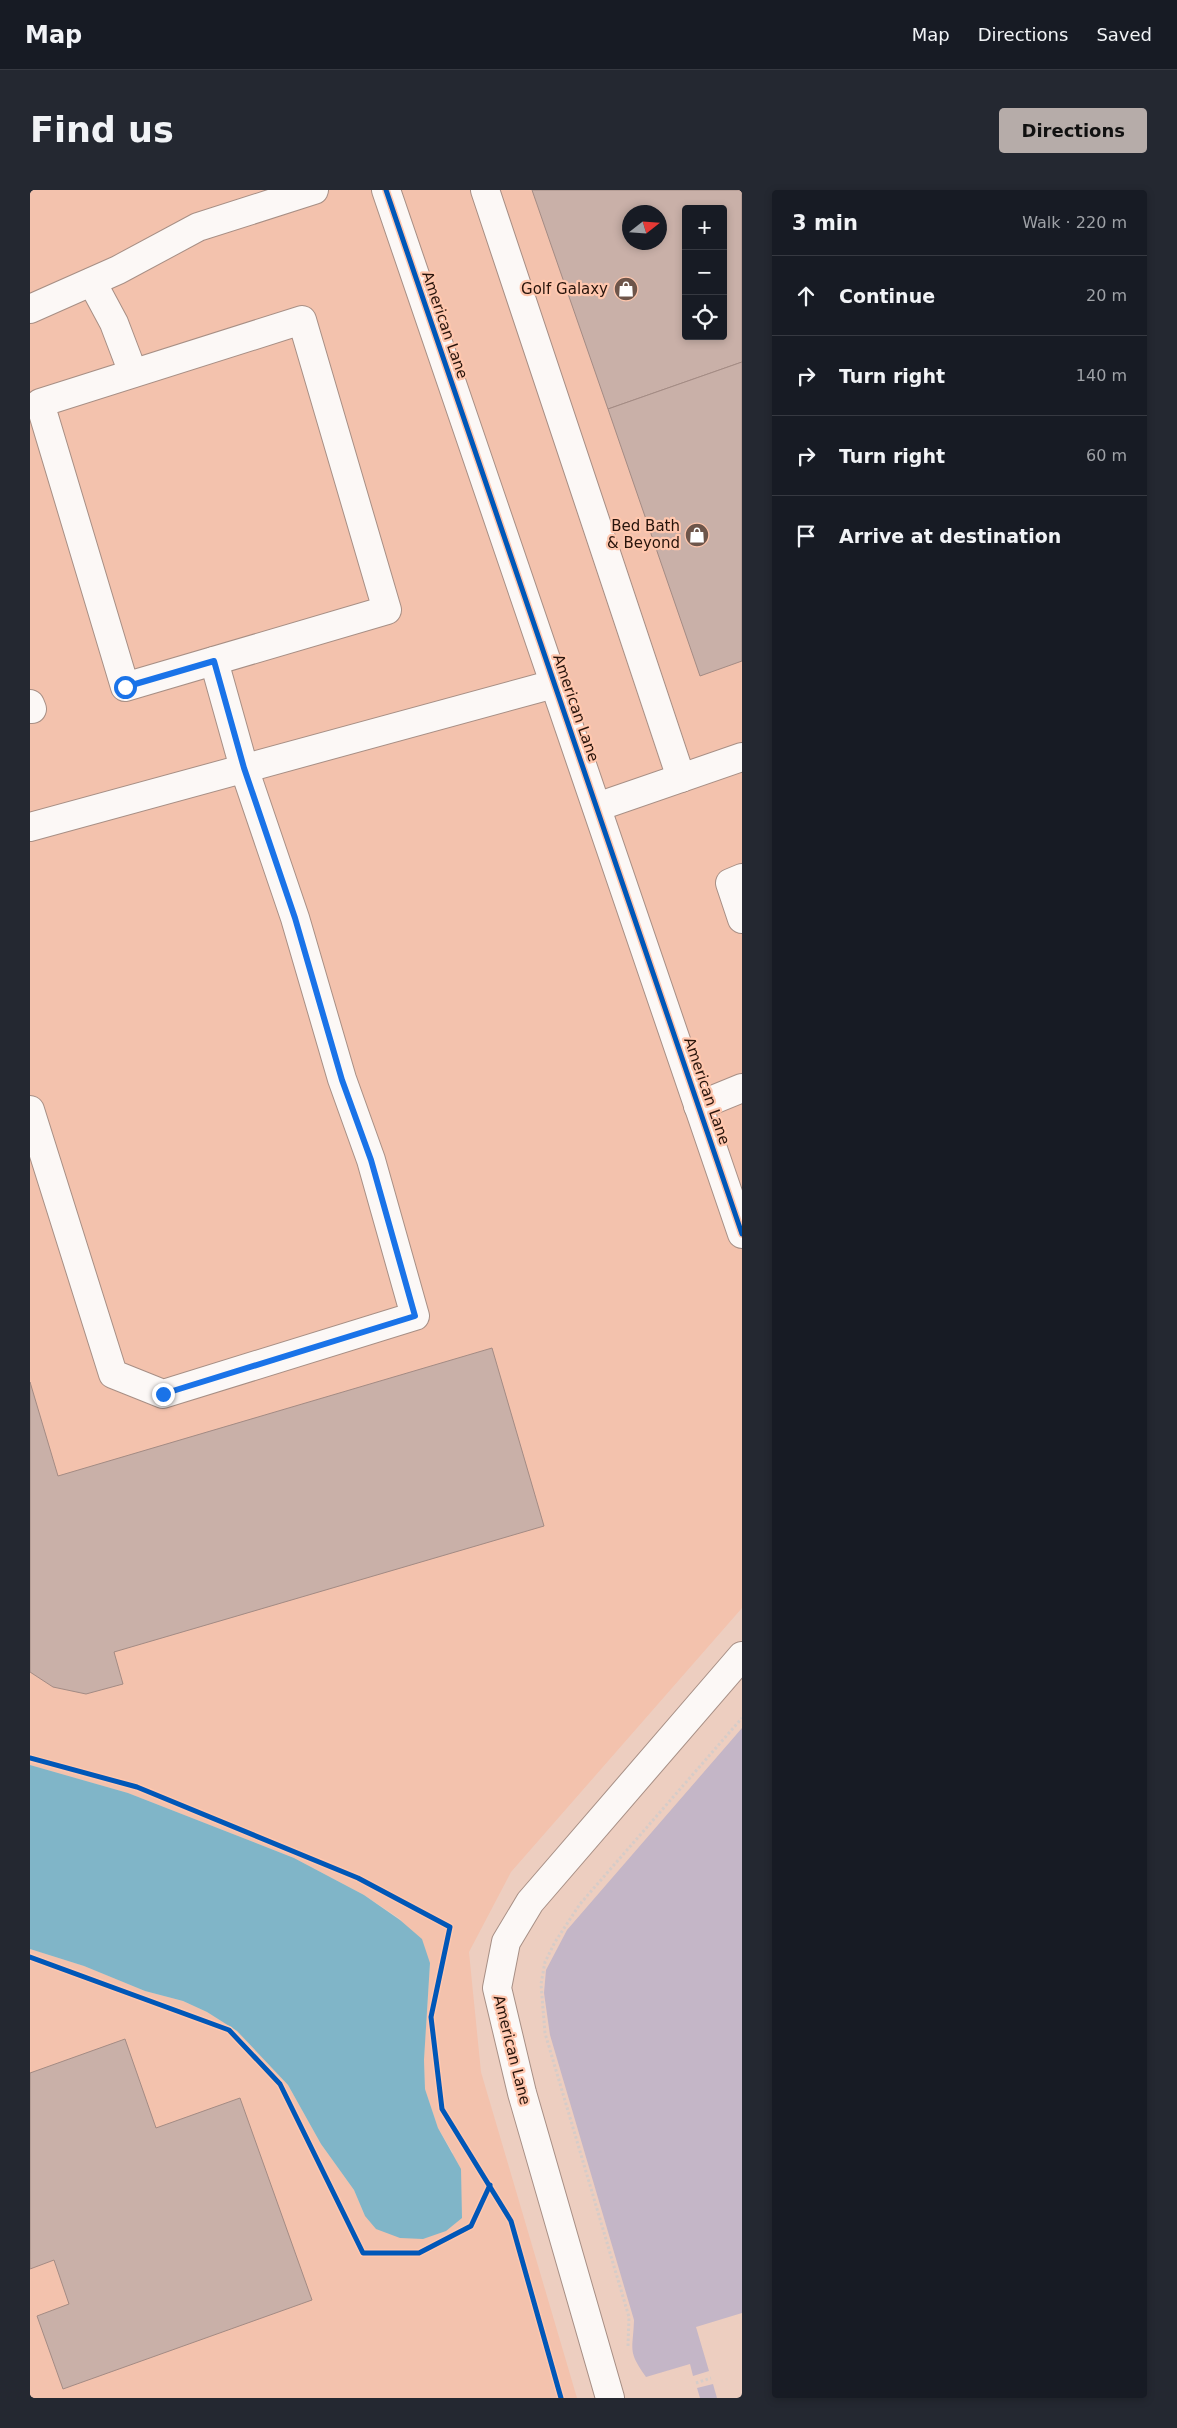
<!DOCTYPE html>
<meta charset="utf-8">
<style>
body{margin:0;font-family:"DejaVu Sans",sans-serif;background:#242831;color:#f1f3f6}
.controls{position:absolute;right:15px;top:15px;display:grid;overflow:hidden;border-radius:5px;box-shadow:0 2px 8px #0003}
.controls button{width:45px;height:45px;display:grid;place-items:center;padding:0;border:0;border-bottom:1px solid #363941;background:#171b24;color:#f1f3f6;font:25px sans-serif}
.compass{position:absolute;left:592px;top:15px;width:45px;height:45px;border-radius:50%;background:#171b24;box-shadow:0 2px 8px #0003;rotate:73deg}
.stop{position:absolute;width:15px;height:15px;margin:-11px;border:4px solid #1a73e8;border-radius:50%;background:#fff}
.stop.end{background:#1a73e8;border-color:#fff;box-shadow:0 1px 5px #0008}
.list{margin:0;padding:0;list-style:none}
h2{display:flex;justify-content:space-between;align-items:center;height:65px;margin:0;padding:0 20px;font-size:21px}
h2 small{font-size:16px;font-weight:400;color:#9ea1a6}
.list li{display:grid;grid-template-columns:32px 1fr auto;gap:15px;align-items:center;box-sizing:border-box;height:80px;padding:0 20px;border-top:1px solid #363941}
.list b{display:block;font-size:19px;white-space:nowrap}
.list em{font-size:16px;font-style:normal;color:#9ea1a6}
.icon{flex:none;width:28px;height:28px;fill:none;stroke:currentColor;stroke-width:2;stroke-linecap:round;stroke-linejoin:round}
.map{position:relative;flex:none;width:712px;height:2208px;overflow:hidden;border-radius:5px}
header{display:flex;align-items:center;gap:30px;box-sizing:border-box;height:70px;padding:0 25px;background:#171b24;border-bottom:1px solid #363941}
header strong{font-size:24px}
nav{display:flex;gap:28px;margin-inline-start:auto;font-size:18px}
.intro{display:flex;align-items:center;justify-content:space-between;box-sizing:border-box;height:120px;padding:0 30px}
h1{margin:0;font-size:35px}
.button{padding:12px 22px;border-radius:5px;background:#b6aca9;color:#111;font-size:18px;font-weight:700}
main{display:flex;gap:30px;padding:0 30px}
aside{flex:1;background:#171b24;border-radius:5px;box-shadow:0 2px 8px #0003}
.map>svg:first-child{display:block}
.built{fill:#f3c2ad;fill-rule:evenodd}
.green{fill:#c4b6c7}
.water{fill:#80b5c8}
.building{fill:#c9b0a8;stroke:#a38b84;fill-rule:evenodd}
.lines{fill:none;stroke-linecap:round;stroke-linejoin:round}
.minor-casing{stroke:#a78f85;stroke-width:30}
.path{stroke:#d6ccc8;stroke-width:3;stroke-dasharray:2.5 2.5;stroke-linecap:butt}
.minor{stroke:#fcf8f6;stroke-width:28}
.cycleway-casing{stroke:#ffc7ae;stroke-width:8}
.cycleway{stroke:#0057b8;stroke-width:5}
.route{stroke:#1a73e8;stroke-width:6}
.labels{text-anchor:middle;stroke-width:4.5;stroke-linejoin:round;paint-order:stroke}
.poi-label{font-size:15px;fill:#28140b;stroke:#ffc7ae;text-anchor:end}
.street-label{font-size:15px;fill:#28140b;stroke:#ffc7ae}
</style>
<header>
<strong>Map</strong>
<nav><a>Map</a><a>Directions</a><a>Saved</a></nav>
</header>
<div class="intro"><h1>Find us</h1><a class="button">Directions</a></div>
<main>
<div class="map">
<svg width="712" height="2208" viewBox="0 0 712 2208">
<rect width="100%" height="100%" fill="#edcec0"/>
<!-- built -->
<path class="built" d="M0 0H712V1418L481 1682 439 1762 451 1882 547 2208H0V1759L54 1776 115 1801 153 1811 177 1822 207 1841 258 1895 291 1954 324 2000 335 2026 423 1963 408 1938 395 1899 394 1870 400 1773 370 1729 334 1705 264 1668 98 1603 0 1575ZM656 19H693V146H656ZM600 22H630V52H600Z"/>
<!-- green -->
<g class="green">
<path d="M712 1538V2123L666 2137 679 2181 663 2186 660 2174 616 2187C597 2160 603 2161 604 2130L520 1845 514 1803 516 1780 537 1740Z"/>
<polygon points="683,2194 687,2208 670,2208 667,2198"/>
</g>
<!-- water -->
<polygon class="water" points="0,1575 98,1603 264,1668 334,1705 370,1730 392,1749 400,1773 394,1870 395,1899 408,1938 431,1979 432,2028 416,2041 393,2049 370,2048 346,2039 335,2026 324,2000 291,1954 258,1895 207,1841 177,1822 153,1811 115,1801 54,1776 0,1759"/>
<!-- building -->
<g class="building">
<path d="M502 0H712V172L578 219ZM656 19H693V146H656ZM600 22H630V52H600Z"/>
<polygon points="712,172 712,471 670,486 578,219"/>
<polygon points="462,1158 514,1336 84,1462 93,1494 56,1504 23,1497 0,1482 0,1192 28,1286"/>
<polygon points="95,1849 126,1938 210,1908 282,2110 33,2199 7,2126 39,2114 24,2070 0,2079 0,1883"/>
</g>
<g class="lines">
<!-- minor casing -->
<g class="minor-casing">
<g id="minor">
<polyline points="356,0 712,1044"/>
<polyline points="455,0 651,588"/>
<polyline points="62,92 84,133 103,183"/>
<polyline points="0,119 88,80 168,37 284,0"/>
<polygon points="272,130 357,420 95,497 10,213"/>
<polyline points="0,514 2,519"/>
<polyline points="567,617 712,567"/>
<polyline points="0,637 524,494"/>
<polyline points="712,688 700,693 712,729"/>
<polyline points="668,916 712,898"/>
<polyline points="0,920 83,1184 133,1204 385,1126 341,970 312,889 265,728 214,578 184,471"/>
<polyline points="580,2208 492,1903 467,1798 476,1752 500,1712 712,1466"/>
</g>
</g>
<!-- path -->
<g class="path">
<polyline points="598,2156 599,2127 515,1843 511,1794 515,1772 525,1752 550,1714 712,1528"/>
<polyline points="666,2193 681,2188"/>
</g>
<!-- minor -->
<use href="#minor" class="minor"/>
<!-- cycleway casing -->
<g class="cycleway-casing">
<g id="cycleway">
<polyline points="356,0 712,1044"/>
<polyline points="0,1568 107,1597 328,1688 420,1737 401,1827 412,1919 481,2031 531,2208"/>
<polyline points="0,1767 199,1840 250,1894 333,2063 389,2063 441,2036 460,1995"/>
</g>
</g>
<!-- cycleway -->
<use href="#cycleway" class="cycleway"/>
</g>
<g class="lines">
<!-- route -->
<polyline class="route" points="95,497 184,471 214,578 265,728 312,890 341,970 385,1126 133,1204"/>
</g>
<!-- icons -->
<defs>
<g id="shop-disc" transform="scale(1.25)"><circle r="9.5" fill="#6d554a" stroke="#ffc7ae"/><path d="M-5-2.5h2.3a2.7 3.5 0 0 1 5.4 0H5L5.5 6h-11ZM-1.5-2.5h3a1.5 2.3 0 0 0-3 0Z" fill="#fff"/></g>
</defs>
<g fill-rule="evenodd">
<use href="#shop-disc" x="596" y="99"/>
<use href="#shop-disc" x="667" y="345"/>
</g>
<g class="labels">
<!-- poi labels -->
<g class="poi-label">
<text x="578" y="104">Golf Galaxy</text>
<text x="650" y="341">Bed Bath<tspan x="650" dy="17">&amp; Beyond</tspan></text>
</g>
<!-- street labels -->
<g class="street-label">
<text transform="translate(415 135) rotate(71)" y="5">American Lane</text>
<text transform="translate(546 518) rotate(71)" y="5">American Lane</text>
<text transform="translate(677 901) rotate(71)" y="5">American Lane</text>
<text transform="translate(482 1860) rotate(76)" y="5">American Lane</text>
</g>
</g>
</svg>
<div class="controls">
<button>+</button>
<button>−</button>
<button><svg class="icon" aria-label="locate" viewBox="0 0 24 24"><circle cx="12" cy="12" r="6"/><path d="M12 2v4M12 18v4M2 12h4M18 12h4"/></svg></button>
</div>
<svg class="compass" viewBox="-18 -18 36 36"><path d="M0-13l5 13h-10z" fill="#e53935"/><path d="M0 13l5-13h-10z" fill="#9ea1a6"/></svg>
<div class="stop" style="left:95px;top:497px"></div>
<div class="stop end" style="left:133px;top:1204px"></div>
</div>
<aside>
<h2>3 min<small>Walk · 220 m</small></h2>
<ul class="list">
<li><svg class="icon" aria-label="ahead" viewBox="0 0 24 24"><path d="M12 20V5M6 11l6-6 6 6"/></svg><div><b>Continue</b></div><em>20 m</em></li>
<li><svg class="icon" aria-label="right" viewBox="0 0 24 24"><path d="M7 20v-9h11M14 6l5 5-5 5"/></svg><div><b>Turn right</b></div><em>140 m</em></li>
<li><svg class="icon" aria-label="right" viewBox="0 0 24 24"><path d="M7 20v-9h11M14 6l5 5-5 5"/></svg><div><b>Turn right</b></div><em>60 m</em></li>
<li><svg class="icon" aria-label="arrive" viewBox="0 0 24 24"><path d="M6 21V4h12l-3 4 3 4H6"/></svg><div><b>Arrive at destination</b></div></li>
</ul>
</aside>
</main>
